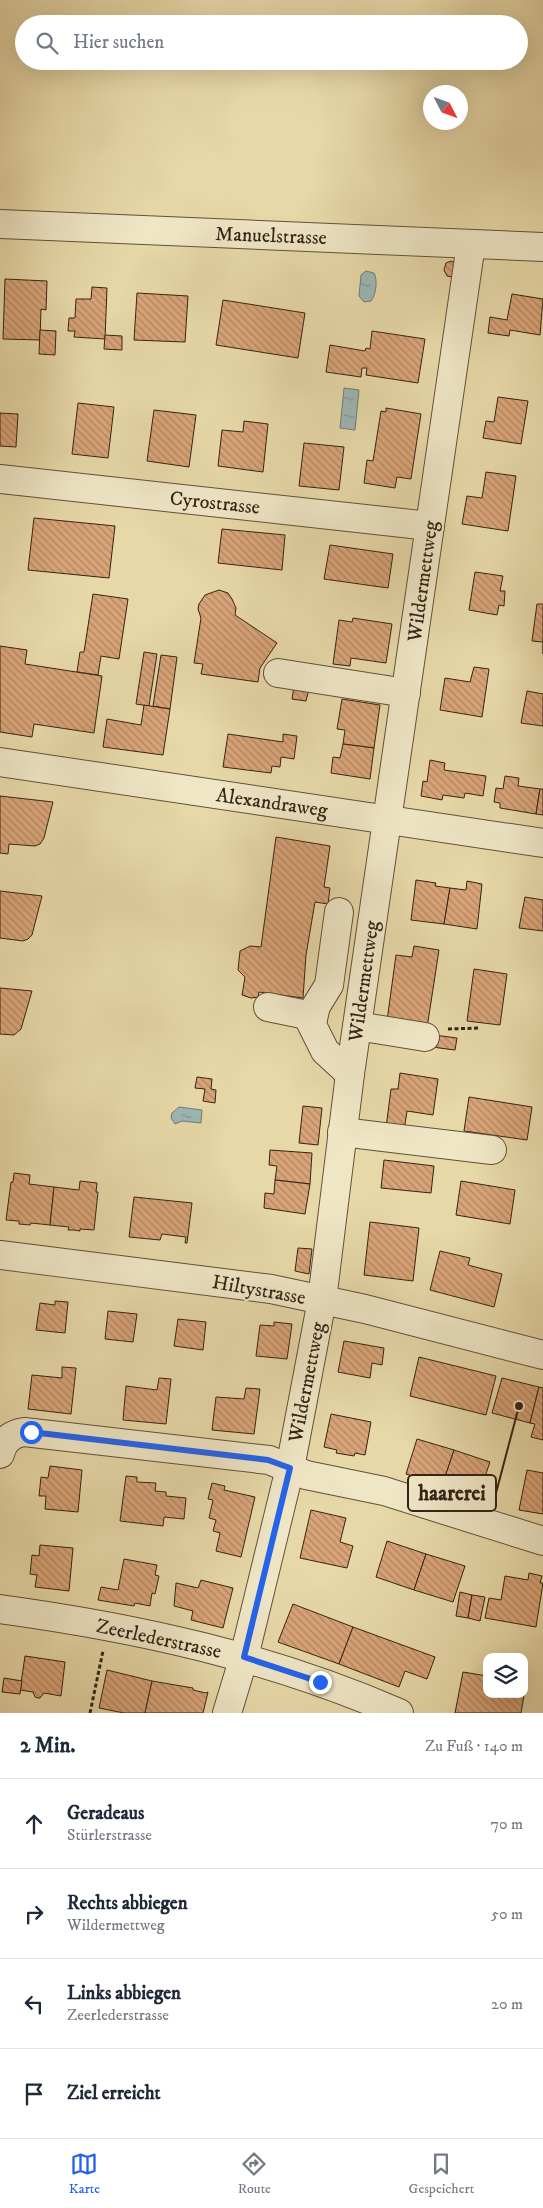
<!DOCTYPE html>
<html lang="de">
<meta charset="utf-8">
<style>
body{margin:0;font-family:"IM FELL DW Pica",serif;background:#f6f6f7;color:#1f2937}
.controls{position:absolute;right:15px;bottom:15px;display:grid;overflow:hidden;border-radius:10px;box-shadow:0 5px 20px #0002}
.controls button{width:45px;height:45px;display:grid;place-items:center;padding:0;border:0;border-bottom:1px solid #e0e1e3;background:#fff;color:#1f2937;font:25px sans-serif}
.compass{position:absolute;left:423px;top:85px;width:45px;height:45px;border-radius:50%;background:#fff;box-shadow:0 5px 20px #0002;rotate:132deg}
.stop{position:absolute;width:15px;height:15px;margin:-11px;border:4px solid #2563eb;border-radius:50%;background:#fff}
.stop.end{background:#2563eb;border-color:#fff;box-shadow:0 1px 5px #0008}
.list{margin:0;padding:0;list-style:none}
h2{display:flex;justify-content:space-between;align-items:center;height:65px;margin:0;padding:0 20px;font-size:21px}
h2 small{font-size:16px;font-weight:400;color:#747a83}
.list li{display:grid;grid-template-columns:32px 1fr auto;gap:15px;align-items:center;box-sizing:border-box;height:90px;padding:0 20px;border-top:1px solid #e0e1e3}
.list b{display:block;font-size:19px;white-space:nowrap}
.list p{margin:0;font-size:16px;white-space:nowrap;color:#747a83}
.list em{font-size:16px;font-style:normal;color:#747a83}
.icon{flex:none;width:28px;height:28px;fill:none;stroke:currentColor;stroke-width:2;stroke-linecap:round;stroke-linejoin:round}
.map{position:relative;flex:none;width:543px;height:1713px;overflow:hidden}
.search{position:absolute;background:#fff;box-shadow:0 5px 20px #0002;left:15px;right:15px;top:15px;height:55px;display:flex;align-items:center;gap:12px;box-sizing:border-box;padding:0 18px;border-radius:28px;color:#747a83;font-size:19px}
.sheet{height:425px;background:#fff}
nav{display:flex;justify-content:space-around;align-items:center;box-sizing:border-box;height:70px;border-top:1px solid #e0e1e3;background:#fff;font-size:14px;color:#747a83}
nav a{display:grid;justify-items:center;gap:2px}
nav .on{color:#2563eb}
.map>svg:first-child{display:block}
.water{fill:url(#water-ripples);stroke:#737b75}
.building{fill:url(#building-back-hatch);stroke:#352316}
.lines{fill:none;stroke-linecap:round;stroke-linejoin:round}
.minor-casing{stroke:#62503a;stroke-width:30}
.path{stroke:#352316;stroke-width:3;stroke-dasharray:4 2.5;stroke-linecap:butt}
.minor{stroke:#efe6c6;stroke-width:28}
.route{stroke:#2563eb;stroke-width:6}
.labels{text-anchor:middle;stroke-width:4;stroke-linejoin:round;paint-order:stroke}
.street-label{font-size:20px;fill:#352316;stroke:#efe6c6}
.leader{fill:none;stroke:#352316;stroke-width:2}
.callout-dot{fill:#352316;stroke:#efe6c6;stroke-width:2}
.callout{fill:#efe6c6;stroke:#352316;stroke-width:2}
.callout-label{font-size:21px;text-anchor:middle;font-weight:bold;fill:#352316}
</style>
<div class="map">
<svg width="543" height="1713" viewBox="0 0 543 1713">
<defs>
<pattern id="water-ripples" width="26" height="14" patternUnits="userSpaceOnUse" patternTransform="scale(1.25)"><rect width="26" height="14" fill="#9db6b5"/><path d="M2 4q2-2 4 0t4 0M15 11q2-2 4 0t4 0" fill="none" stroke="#819492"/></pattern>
<pattern id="building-back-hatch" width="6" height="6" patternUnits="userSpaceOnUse" patternTransform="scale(1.25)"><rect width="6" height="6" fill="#d9a478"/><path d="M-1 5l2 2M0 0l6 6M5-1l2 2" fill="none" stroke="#b18561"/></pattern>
</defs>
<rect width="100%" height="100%" fill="#e7d8a8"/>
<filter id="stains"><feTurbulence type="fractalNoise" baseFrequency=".004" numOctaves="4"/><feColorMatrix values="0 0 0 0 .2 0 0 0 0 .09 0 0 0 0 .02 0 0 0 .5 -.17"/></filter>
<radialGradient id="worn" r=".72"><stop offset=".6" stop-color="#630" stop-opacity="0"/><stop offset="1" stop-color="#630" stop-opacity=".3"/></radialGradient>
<!-- water -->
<g class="water">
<path d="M366 271 374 273C378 280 376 295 371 301L364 302 359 296 361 275Z"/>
<polygon points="344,388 359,390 355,430 340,428"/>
<polygon points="179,1107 202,1110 201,1123 182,1121 175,1124 171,1118 172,1113"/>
</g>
<!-- building -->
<g class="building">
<polygon points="451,261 456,263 454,276 452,277 447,276 444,270 446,263"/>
<polygon points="5,279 47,281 46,310 41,309 40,340 3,339"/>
<polygon points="92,287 107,288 105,339 74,337 75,331 68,331 69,318 75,318 76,299 91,299"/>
<polygon points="137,293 188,296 185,342 134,340"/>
<polygon points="512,294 543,299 540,335 510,330 509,336 488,333 490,317 507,320"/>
<polygon points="223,300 305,313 298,358 216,345"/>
<polygon points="40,330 56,331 55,355 39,354"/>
<polygon points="372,331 425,339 418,383 366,375 367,368 362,368 361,377 326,372 330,345 365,351 366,348 370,349"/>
<polygon points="105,335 122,336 122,350 104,349"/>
<polygon points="498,397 528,401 521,444 483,438 486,421 494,422"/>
<polygon points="78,403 114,407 108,458 72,454"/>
<polygon points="386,408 421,414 411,479 397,477 395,488 364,483 367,460 373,461 381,411 386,412"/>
<polygon points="154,410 196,415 189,467 147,461"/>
<polygon points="0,413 18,414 16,447 0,446"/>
<polygon points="244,421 268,424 263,472 218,466 222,430 243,432"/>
<polygon points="304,443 344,447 339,490 299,486"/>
<polygon points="486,472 516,476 508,531 462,524 467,496 482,498"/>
<polygon points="34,518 115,526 109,578 28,570"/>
<polygon points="222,529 285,535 282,570 218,563"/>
<polygon points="330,545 393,554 388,588 324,579"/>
<polygon points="475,572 503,576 500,591 505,591 504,606 499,605 497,615 469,610"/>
<polygon points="219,590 228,593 232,599 236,608 235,615 277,643 260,668 258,682 201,674 203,664 194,663 201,618 198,609 199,604 205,595"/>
<polygon points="93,594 128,599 119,659 101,656 98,675 77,672 80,652 84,652"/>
<polygon points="537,604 543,604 543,654 543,642 532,641"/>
<polygon points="353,618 392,624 386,663 351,658 350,666 333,664 339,620 352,622"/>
<polygon points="0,646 27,650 25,664 102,676 94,733 34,724 32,737 0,732"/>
<polygon points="144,652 157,654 149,706 136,704"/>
<polygon points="161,655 177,657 170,709 153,706"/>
<polygon points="474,667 489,669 482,717 440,710 445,678 470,682"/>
<polygon points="294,686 309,689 306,701 292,699"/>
<polygon points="527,691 543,694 543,726 521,723"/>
<polygon points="342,699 380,705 374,748 343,744 345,730 337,729"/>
<polygon points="144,705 170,709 163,755 103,747 107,719 141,725"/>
<polygon points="228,734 283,742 283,734 297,736 294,759 281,757 280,767 272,766 271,773 223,767"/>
<polygon points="343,744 374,748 370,779 331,773 333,757 340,758"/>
<polygon points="430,760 445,763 444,770 486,776 483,796 465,793 464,798 443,795 442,800 421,796 423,781 427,782"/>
<polygon points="505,776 519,778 518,786 540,789 536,814 500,808 500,803 494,802 496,788 503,789"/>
<polygon points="540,789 543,789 543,815 536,814"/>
<polygon points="0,796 53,802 44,838 40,844 35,846 9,844 8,854 0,853"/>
<polygon points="276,837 330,846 324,887 330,888 328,904 315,902 306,955 303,998 259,992 258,997 251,998 242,995 245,977 238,970 240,951 250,946 261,947"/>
<polygon points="416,880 436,883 435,886 450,888 444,924 411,920"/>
<polygon points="467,881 482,884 477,929 444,924 450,888 466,890"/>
<polygon points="0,891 42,896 32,935 28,939 23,941 0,938"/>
<polygon points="525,897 543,900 543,931 519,928"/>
<polygon points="414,946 439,950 427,1028 387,1021 396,955 412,957"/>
<polygon points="474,969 507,974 500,1025 467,1021"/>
<polygon points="0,988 32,991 21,1029 14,1035 0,1034"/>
<polygon points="434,1035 457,1038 455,1050 432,1047"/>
<polygon points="400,1073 438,1079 433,1115 407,1111 404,1131 386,1128 391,1089 398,1089"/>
<polygon points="197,1077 212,1079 211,1089 216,1090 215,1103 203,1101 205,1089 195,1088"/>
<polygon points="469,1097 532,1107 527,1140 464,1131"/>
<polygon points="303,1106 322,1108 318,1145 299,1143"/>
<polygon points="270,1150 312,1153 310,1184 275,1180 277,1166 269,1165"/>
<polygon points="384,1160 434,1166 431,1193 381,1188"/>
<polygon points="14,1173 30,1175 29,1184 54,1187 50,1225 31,1223 30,1225 19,1224 19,1221 6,1220 11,1182 13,1182"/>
<polygon points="275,1180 310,1184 305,1214 264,1208 265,1193 274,1194"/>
<polygon points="80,1181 97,1183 96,1192 98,1192 94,1230 80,1229 80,1231 74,1230 68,1230 69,1227 50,1225 54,1187 79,1190"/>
<polygon points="461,1181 515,1190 510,1224 456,1215"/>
<polygon points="134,1197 192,1203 187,1243 185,1243 186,1237 162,1234 160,1240 129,1237"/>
<polygon points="370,1222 419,1228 413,1281 364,1275"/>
<polygon points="298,1248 312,1249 309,1274 295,1271"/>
<polygon points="440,1251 470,1258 468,1265 502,1274 494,1307 430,1290"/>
<polygon points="55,1301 68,1302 65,1333 36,1330 40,1303 55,1305"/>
<polygon points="108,1311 137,1314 133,1342 105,1339"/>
<polygon points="178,1319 206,1322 203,1350 174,1346"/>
<polygon points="274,1322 292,1324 287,1359 256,1356 260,1325 274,1326"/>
<polygon points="344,1341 384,1348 382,1365 372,1363 370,1378 338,1372"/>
<polygon points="419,1357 496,1376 486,1415 410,1396"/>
<polygon points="62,1367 76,1368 71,1414 28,1409 32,1375 62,1378"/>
<polygon points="159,1378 171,1379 166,1424 123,1420 126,1386 157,1390"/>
<polygon points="502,1378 539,1387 530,1423 492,1413"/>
<polygon points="539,1387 543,1388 543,1440 531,1437 535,1424 530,1423"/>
<polygon points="246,1388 260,1389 254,1434 212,1430 216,1397 244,1399"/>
<polygon points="331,1414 371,1422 365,1455 355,1453 354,1456 336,1453 337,1450 324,1447"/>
<polygon points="417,1439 454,1450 442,1486 406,1474"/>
<polygon points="454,1450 490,1462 478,1497 442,1486"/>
<polygon points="50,1466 82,1470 78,1512 45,1509 46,1496 39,1496 41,1477 48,1478"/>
<polygon points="527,1470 543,1473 543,1514 519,1510"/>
<polygon points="126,1476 137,1477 137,1482 156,1483 155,1491 166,1492 166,1496 186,1498 184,1519 164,1517 163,1526 120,1521"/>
<polygon points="212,1483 225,1486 224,1490 255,1497 241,1557 216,1551 220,1533 213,1531 216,1520 209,1518 213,1500 208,1499"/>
<polygon points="311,1510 346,1518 340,1542 353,1546 347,1568 300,1558"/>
<polygon points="387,1541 426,1554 414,1590 376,1577"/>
<polygon points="40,1545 73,1548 69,1591 35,1587 37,1575 30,1574 32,1555 39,1556"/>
<polygon points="426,1554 465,1566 453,1602 414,1590"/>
<polygon points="124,1559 157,1565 155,1575 159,1576 155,1594 152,1593 150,1606 135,1603 134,1606 98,1600 101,1587 118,1590"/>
<polygon points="529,1573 542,1576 540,1583 543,1583 536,1627 485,1618 489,1598 501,1600 505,1576 528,1580"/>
<polygon points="201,1580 233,1588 223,1628 191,1620 193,1611 174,1606 176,1583 198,1588"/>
<polygon points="460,1592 472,1595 468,1618 456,1616"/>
<polygon points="472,1595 485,1597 480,1621 468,1618"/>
<polygon points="293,1604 353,1627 339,1664 278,1642"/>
<polygon points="353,1627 435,1657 427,1679 405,1671 399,1687 339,1664"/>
<polygon points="25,1656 65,1662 61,1696 44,1693 40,1698 38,1698 35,1697 33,1692 20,1690"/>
<polygon points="107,1670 152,1681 145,1713 124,1713 99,1708"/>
<polygon points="463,1672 487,1676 487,1694 524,1694 524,1684 526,1683 521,1713 455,1713"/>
<polygon points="4,1678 22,1681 20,1694 2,1692"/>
<polygon points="152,1681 193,1688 193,1690 206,1693 208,1692 203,1713 145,1713"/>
</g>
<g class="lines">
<!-- minor casing -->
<g class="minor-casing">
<g id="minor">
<polyline points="0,224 543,247"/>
<polyline points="0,479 430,526"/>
<polyline points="278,673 406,693"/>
<polyline points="0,762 543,843"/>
<polyline points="268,1007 307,1015 325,1051 350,1074"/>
<polyline points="312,1023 316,1006 329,985 339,912"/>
<polyline points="357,1026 425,1037"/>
<polyline points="342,1132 492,1150"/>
<polyline points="0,1255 271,1289 365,1309 543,1355"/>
<path d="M0 1454C3 1441 11 1434 24 1432L269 1460 306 1475 384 1491 543 1541"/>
<path d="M0 1609C140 1628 269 1657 399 1713"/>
<polyline points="227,1713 244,1657 290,1468 322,1300 350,1074 471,244"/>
</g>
</g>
<!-- path -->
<g class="path">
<polyline points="448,1029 480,1028"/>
<polyline points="90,1713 103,1651"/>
</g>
<!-- minor -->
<use href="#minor" class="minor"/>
</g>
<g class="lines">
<!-- route -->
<polyline class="route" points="31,1432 268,1460 290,1468 244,1657 320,1682"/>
</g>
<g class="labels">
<!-- street labels -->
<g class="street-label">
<text transform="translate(271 235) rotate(2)" y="7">Manuelstrasse</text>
<text transform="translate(215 502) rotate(6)" y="7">Cyrostrasse</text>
<text transform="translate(422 581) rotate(-82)" y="7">Wildermettweg</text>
<text transform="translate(272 802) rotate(8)" y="7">Alexandraweg</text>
<text transform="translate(363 981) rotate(-82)" y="7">Wildermettweg</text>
<text transform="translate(259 1289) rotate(10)" y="7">Hiltystrasse</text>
<text transform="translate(306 1382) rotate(-79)" y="7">Wildermettweg</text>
<text transform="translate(159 1638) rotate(12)" y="7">Zeerlederstrasse</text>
</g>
</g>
<!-- callouts -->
<path class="leader" d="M519 1406L496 1493"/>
<circle class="callout-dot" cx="519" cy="1406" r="5"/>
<rect class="callout" x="408" y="1475" width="88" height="36" rx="5"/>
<g class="callout-label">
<text x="452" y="1500">haarerei</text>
</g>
<rect width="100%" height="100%" filter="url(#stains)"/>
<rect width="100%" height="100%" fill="url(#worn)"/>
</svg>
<div class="controls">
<button><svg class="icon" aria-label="layers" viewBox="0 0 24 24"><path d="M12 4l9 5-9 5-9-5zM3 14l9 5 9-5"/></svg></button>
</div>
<svg class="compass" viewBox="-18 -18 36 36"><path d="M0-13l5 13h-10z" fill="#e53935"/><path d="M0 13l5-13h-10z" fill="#747a83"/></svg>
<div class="stop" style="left:31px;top:1432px"></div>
<div class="stop end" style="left:320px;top:1682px"></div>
<div class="search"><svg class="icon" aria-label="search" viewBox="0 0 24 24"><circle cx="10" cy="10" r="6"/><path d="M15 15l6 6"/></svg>Hier suchen</div>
</div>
<section class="sheet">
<h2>2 Min.<small>Zu Fuß · 140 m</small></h2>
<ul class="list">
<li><svg class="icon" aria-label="ahead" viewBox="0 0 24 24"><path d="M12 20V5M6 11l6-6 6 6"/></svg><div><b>Geradeaus</b><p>Stürlerstrasse</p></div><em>70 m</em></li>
<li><svg class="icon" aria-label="right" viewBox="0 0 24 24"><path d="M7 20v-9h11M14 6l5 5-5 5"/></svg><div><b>Rechts abbiegen</b><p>Wildermettweg</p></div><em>50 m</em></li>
<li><svg class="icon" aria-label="left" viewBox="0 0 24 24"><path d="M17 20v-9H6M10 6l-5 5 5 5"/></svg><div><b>Links abbiegen</b><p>Zeerlederstrasse</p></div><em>20 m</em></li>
<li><svg class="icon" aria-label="arrive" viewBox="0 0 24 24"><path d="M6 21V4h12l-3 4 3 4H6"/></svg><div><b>Ziel erreicht</b></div></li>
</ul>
</section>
<nav>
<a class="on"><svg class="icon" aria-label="map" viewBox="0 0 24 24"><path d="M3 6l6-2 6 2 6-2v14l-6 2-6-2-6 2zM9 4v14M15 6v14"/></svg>Karte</a>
<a><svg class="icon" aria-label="directions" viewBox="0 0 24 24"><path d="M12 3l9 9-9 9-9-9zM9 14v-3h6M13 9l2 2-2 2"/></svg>Route</a>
<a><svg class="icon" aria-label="saved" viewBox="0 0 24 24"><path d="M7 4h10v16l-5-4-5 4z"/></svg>Gespeichert</a>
</nav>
